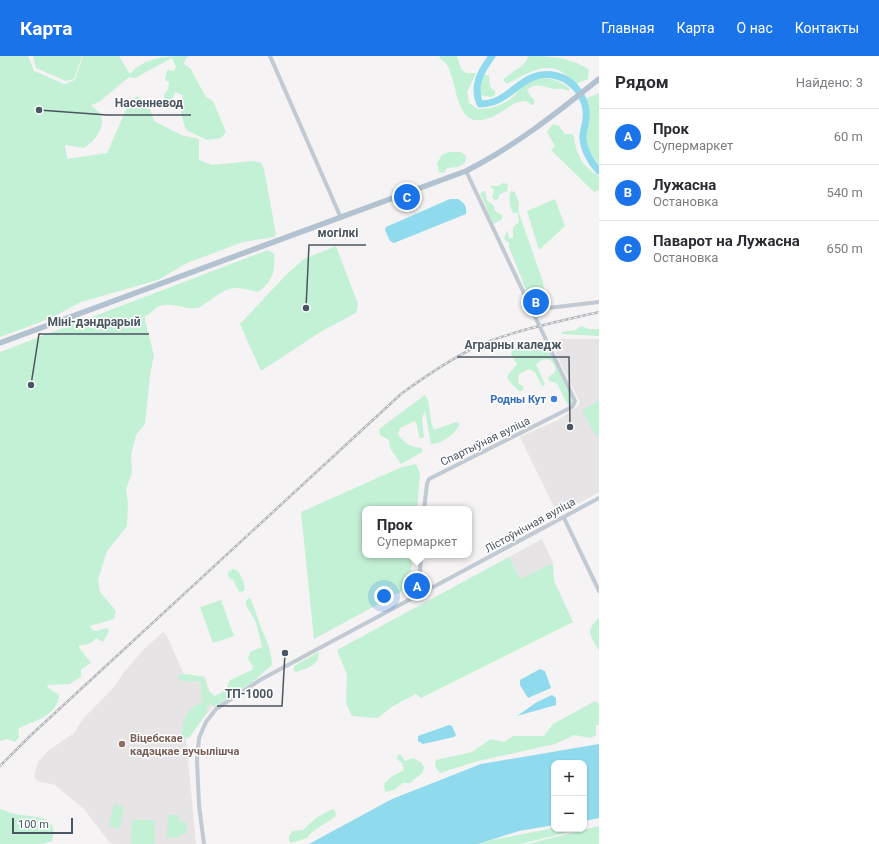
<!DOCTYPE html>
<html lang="ru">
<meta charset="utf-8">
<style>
body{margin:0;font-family:Roboto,sans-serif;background:#f2f2f3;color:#2b2b33}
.controls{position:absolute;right:12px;bottom:12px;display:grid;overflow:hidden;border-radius:8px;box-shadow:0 1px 3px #0004}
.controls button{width:36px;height:36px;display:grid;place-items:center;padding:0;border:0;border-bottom:1px solid #e1e1e2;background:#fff;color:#2b2b33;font:20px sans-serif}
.scale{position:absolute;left:12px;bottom:10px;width:61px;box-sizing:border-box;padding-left:4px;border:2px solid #4a5661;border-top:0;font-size:11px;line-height:14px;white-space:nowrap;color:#4a5661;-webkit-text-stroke:3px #fff;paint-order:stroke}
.you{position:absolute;left:384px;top:540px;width:14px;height:14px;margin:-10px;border:3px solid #fff;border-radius:50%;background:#1a73e8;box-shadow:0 0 0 6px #1a73e833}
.badge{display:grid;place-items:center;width:26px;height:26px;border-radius:50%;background:#1a73e8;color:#fff;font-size:13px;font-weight:700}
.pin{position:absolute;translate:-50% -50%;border:2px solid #fff;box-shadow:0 1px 4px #0006}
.popup{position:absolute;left:362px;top:450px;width:110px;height:52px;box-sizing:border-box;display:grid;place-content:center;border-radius:8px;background:#fff;filter:drop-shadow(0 1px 3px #0005);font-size:13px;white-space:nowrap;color:#7c7c81}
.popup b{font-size:15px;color:#2b2b33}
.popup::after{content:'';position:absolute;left:50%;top:100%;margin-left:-8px;border:8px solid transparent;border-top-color:#fff}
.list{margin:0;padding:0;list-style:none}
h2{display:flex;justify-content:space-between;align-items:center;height:52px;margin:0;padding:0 16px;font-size:17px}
h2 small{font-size:13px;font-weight:400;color:#7c7c81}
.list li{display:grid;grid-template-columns:26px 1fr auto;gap:12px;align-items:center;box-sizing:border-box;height:56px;padding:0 16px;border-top:1px solid #e1e1e2}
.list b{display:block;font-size:15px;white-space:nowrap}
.list p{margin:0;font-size:13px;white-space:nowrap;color:#7c7c81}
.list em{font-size:13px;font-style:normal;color:#7c7c81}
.map{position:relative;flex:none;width:599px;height:788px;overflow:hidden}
header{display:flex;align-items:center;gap:24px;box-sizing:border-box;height:56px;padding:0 20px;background:#1a73e8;color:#fff}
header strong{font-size:19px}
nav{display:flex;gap:22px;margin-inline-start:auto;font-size:14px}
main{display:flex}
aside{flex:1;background:#fff}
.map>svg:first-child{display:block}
.education{fill:#e6e4e5}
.green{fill:#c3f1d5}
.water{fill:#90daee}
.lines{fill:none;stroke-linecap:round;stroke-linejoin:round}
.river{stroke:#90daee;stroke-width:7}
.minor{stroke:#c1cad2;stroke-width:4}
.major{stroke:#b3c2d1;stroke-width:5.5}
.rail-casing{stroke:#b5b8bd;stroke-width:2.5}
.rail{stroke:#fff;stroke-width:1;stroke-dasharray:3;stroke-linecap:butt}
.shop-dot{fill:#3f7fe0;stroke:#fff;stroke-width:1.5}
.education-dot{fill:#8d6e63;stroke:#fff;stroke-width:1.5}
.labels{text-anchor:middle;stroke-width:3;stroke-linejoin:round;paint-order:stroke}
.shop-label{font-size:11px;font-weight:bold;fill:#366cbe;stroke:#fff;text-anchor:end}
.street-label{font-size:11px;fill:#4a5661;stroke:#fff}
.education-label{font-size:11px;font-weight:bold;fill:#785e54;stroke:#fff;text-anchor:start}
.leader{fill:none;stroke:#4a5661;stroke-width:1.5}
.callout-dot{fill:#4a5661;stroke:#fff;stroke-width:1.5}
.callout-label{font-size:12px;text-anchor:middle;font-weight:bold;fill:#4a5661;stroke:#fff;stroke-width:3;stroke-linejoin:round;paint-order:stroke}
</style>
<header>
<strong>Карта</strong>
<nav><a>Главная</a><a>Карта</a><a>О нас</a><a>Контакты</a></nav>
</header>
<main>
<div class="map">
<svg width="599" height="788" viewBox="0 0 599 788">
<rect width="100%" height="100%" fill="#f5f3f3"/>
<!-- education -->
<g class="education">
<polygon points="559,283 599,283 599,436 558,459 520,381 560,363 578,350 580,346 556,298"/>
<polygon points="542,483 553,507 520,523 509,501"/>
<polygon points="163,576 167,580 187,625 204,620 215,648 186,682 196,788 113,788 109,786 84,753 55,729 37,725 34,721 38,706 49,694 74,677 83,663 114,631 124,616 144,593"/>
</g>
<!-- green -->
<g class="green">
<path d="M0 0H28L34 15 64 28 75 24 83 0H119L130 18C146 0 168 0 190 0L186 2 184 8 190 12 206 41 213 45 226 76 221 82 207 84 186 74 181 58 183 39 175 36 170 51H164V39L168 33 169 26 165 24 167 14 174 15 176 11 172 2 135 22 129 21 99 46 91 49C93 52 98 54 100 58 107 71 94 86 84 92L65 89 67 103 107 97 130 45 138 40 149 50 154 65 181 79 199 83V104L212 109 253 105 261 107 264 113 276 178 274 181 243 186 187 207 158 224 81 246 51 262 0 281Z"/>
<polygon points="33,0 82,0 74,23 66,25 36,12"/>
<path d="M439 0H457L461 13 466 17H476L467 36 469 47 478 53C492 53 504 49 514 40 518 36 521 31 525 28 539 18 558 22 570 33L568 35C563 32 560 33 555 33 545 32 536 25 527 34L531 41 534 43V49H532L526 45C514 45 507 53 496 59 454 81 459 29 447 9 445 5 440 4 439 0Z"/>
<path d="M527 0C551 0 567 1 589 13L588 23 576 28C571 24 567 19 562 16 544 5 523 20 507 28L503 24C511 15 522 13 528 2Z"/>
<path d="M484 19H489C490 26 487 30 495 35V39L491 41 480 39C477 32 479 25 484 19Z"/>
<polygon points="599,37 599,109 584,89 584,72 588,59 585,43"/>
<path d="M553 68 559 70 565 78H573C577 98 580 109 599 120V134L594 136 551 94 555 90 547 76Z"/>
<polygon points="449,96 461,96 466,100 465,107 458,111 447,112 444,117 439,116 437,107 442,99"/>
<polygon points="503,127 508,128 507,135 500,138 498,143 495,144 492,142 494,134 490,130 499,130"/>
<path d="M483 135H485L487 144 494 150 495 155 502 159V163L494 168C488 160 486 147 480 138Z"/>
<path d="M511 135 515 136 519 147 518 154 543 226 544 235 543 236 535 233 532 236 534 246 530 244 509 191V187L504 183 507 174 509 182H513V171L519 166 518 157H513C510 151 508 141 511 135Z"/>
<polygon points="555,143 565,170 539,194 527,155"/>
<polygon points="336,190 358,248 356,257 322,275 261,315 240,268 287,218 304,203"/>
<path d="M268 194 274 198C276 214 272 227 258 236 233 230 231 229 210 244 206 247 201 251 197 252 184 254 173 246 160 250 155 251 151 258 145 260V265L154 299 150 319 145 368 136 379 131 398 132 417 126 433 128 447 127 470 107 495 98 524 100 536 116 555 114 563 90 570 92 574 96 575 107 572 109 575 103 586 96 582 91 587 78 590 91 607 81 613V621L69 628 48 629 47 631 59 639C58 660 35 664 18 673L19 681 15 686 7 683 0 685V296Z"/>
<polygon points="581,270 589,273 599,273 599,280 561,278 562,276 576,274"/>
<path d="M544 288 548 292 572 344V347L568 350 557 327 549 325 548 322C549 320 553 318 555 316 556 313 555 311 554 309 550 300 542 303 536 308L545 329 542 330 535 316 529 313 519 318 518 327 524 331 522 335H519L509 325 507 320 517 308 511 298 512 293 523 290Z"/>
<path d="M425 339C432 349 428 361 434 374L456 366 460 368C455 378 442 388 431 388L425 355 422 362 424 381 421 383C417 378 419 371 415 365L400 372 398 378C405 388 411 391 422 392V396L401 408 390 392 389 384 380 379 379 373Z"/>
<polygon points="599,345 599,379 596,380 582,354"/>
<polygon points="416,408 420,418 417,453 365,453 365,499 413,499 409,527 406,533 314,583 301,456 402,411"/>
<polygon points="509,501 520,523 553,507 554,525 573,566 421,642 416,638 393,650 378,662 352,660 346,647 347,619 337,594"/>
<path d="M233 513 238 515C242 522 246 528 244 535L239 536 233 524 228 521V516Z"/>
<path d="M250 542C254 549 255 555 258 563 263 579 272 592 272 609L251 627 214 651 211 648 208 649 206 658 189 682 182 681C181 666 187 652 202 647L201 626 199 625 186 626 178 623 179 619C183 617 201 620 205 622L208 635 215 640 226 634 230 624 252 614 253 610 248 603 250 596 262 591 256 566 246 549V544Z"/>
<polygon points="221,544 234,580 213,587 200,551"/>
<path d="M599 562V595C591 580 584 575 599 562Z"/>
<path d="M319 596C319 610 307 612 296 616L294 615V610Z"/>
<polygon points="595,645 599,648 599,669 596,669 596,679 591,682 574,679 555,688 478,705 440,717 435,710 436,704 472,696 491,683 504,686 513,680 544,680 553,668"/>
<polygon points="398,699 401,699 405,705 413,702 422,707 424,712 422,717 410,727 403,727 394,734 385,736 384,728 391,721 404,714 402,707 397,703"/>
<polygon points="114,748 124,751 120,773 109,770"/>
<path d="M0 753C7 755 14 759 21 759 36 761 60 760 52 785L42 788H0Z"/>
<polygon points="332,753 335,754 336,760 312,776 307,782 291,787 289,785 289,780 293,775 303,774 316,762"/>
<polygon points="168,759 179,759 179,766 186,766 186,778 179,778 179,782 167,782"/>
<polygon points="132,764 155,764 154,788 131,788"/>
<polygon points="599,770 599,788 528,788"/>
<polygon points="554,772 581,773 521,788 478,788 492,784"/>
</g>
<!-- water -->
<g class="water">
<path d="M450 143H458C464 147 467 150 466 158L394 187 390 185 385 174 386 171Z"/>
<polygon points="540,613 545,615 551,632 528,642 520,629 520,624"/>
<polygon points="552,639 556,642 556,649 517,660 537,646"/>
<polygon points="449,669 452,670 456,679 454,681 423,688 418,685 418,680"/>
<polygon points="599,688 599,762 584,765 584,707 554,707 554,769 519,775 478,788 309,788 392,743 481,708"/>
</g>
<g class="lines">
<!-- river -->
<path class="river" d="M492 0C481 15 472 30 480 48 513 48 521 11 557 20 575 24 588 45 586 62 586 69 582 76 583 83 584 94 591 107 599 115"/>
<!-- minor -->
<g class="minor">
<polyline points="270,0 341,162"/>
<polyline points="532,256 548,252 599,246"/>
<polyline points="424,453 427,428 429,423 572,351 575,345 466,115"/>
<polyline points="564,462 599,535"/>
<polyline points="421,499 420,514 427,535"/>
<polyline points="204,788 199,749 197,704 199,682 206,666 216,653 260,624 599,442"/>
</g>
<!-- major -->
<path class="major" d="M0 287 466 115C515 90 557 57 599 23"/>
<!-- rail casing -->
<g class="rail-casing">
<path id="rail" d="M0 710 30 680 401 338C427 319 455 300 484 287 521 273 561 265 599 256"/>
</g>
<!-- rail -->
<use href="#rail" class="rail"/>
</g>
<!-- markers -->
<circle class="shop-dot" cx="554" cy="343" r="4"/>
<circle class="education-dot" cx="122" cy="688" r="4"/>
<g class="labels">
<!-- shop labels -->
<g class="shop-label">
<text x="546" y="347">Родны Кут</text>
</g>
<!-- street labels -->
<g class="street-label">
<text transform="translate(485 385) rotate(-26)" y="4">Спартыўная вуліца</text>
<text transform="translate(530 469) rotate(-29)" y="4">Лістоўнічная вуліца</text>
</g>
<!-- education labels -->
<g class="education-label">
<text x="130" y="686">Віцебскае<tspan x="130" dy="13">кадэцкае вучылішча</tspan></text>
</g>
</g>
<!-- callouts -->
<path class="leader" d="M39 54L107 59H191M306 252L309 189H366M31 329L39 278H149M570 371L569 301H457M285 597L282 650H217"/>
<g class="callout-dot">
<circle cx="39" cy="54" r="4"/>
<circle cx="306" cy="252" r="4"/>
<circle cx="31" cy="329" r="4"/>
<circle cx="570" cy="371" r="4"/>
<circle cx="285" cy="597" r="4"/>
</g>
<g class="callout-label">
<text x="149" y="51">Насенневод</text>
<text x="338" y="181">могілкі</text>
<text x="94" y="270">Міні-дэндрарый</text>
<text x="513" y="293">Аграрны каледж</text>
<text x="249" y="642">ТП-1000</text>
</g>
</svg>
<div class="controls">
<button>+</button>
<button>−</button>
</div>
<div class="scale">100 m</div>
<div class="you"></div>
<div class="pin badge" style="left:417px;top:530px">A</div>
<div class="popup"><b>Прок</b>Супермаркет</div>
<div class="pin badge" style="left:536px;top:246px">B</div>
<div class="pin badge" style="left:407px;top:141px">C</div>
</div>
<aside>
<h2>Рядом<small>Найдено: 3</small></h2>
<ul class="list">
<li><span class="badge">A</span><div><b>Прок</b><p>Супермаркет</p></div><em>60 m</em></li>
<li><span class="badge">B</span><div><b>Лужасна</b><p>Остановка</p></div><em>540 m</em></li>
<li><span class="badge">C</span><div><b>Паварот на Лужасна</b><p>Остановка</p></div><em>650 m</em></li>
</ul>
</aside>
</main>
